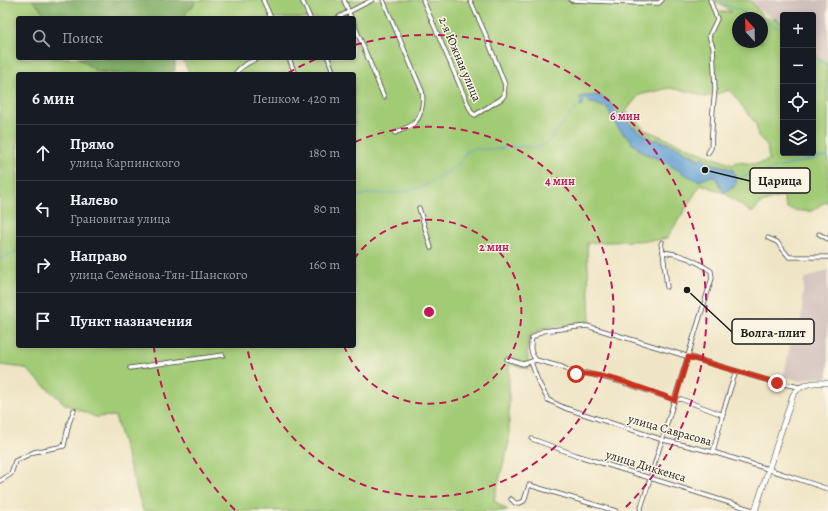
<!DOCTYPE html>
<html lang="ru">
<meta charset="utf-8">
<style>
body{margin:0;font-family:Alegreya,serif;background:#242831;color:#f1f3f6}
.controls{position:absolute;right:12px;top:12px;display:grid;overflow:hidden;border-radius:4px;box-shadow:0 2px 6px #0003}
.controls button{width:36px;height:36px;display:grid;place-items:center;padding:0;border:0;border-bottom:1px solid #363941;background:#171b24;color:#f1f3f6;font:20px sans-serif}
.compass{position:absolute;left:732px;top:12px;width:36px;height:36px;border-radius:50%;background:#171b24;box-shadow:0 2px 6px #0003;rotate:338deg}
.stop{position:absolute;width:12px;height:12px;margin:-9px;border:3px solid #c8321e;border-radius:50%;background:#fff}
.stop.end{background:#c8321e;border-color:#fff;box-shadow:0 1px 4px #0008}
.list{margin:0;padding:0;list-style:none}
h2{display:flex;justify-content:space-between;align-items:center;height:52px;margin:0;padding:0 16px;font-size:17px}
h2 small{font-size:13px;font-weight:400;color:#9ea1a6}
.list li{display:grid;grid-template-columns:26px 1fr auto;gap:12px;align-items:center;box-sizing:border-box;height:56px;padding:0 16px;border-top:1px solid #363941}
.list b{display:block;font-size:15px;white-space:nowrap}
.list p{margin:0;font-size:13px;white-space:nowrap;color:#9ea1a6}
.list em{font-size:13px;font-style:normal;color:#9ea1a6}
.icon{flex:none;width:22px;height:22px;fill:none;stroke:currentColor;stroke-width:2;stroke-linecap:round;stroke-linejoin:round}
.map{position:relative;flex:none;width:828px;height:511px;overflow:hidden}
.search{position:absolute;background:#171b24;box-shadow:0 2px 6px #0003;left:16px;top:16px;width:340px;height:44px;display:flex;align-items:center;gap:10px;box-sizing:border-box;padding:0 14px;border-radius:4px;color:#9ea1a6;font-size:15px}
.panel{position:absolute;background:#171b24;box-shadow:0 2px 6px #0003;left:16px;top:72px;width:340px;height:276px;border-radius:4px}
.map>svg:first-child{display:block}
.industrial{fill:#d0c0bc}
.green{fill:#a2cb76;stroke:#5f7449;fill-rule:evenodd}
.forest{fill:#81af67;stroke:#4e6642}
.water{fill:#629fd3;stroke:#3f5e78}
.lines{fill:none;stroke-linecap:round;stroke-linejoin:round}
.stream{stroke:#629fd3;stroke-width:1}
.minor-casing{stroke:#3c3a36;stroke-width:5}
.secondary-casing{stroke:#3c3a36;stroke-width:6}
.minor{stroke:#fff;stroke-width:3.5}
.secondary{stroke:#fff;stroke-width:5}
.route{stroke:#c8321e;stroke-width:5}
.ring{fill:none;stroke:#c2185b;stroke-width:2;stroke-dasharray:7 5}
.labels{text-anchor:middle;stroke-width:3;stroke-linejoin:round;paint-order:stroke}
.street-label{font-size:12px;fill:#1c1c1c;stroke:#fcf5e5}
.centre{fill:#c2185b;stroke:#fcf5e5;stroke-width:2}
.ring-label{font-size:12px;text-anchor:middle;font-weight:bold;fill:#c2185b;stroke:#fcf5e5;stroke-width:3;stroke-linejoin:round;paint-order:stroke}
.leader{fill:none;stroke:#1c1c1c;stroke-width:1.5}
.callout-dot{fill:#1c1c1c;stroke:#fcf5e5;stroke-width:1.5}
.callout{fill:#fcf5e5;stroke:#1c1c1c;stroke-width:1.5}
.callout-label{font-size:13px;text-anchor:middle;font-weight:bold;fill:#1c1c1c}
</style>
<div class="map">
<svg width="828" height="511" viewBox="0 0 828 511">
<rect width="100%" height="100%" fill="#fcf5e5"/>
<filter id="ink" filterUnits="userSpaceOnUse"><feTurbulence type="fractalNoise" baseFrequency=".025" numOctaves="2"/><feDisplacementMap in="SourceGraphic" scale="8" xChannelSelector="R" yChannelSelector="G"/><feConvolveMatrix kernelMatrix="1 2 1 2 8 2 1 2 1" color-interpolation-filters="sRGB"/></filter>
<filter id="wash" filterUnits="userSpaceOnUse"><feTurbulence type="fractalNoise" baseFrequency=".012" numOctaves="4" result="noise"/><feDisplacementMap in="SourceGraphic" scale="16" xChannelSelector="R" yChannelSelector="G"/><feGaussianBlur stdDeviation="0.9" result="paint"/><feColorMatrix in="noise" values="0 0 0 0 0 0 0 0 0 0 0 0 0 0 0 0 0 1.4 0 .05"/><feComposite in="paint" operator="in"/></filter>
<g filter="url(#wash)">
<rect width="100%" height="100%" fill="#efe5c6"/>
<!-- industrial -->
<g class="industrial">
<polygon points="750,0 828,0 828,59 820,58 813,52 813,15 783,15 783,24 758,9"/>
<polygon points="828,270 828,377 808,378 800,381 784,376 794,324 801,321 804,279"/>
</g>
<!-- green -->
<path class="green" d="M0 0H32L49 18H18V58H79L96 71 119 74H18V346H354V74H190L182 58H354V18H185L186 12 195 4 193 0H712L715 12H732L713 0H750L764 18 775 19 783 24V153H813V52L820 58 828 62V202C820 203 817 209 811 211 803 212 794 210 787 208L783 196 761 203 752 213 724 193 701 184 667 238 657 240 587 243 590 322 543 328 529 337 527 350 529 369 509 364V442L494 500 508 511H143L115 416 96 417 65 404 25 368 0 365ZM738 18H762V42H738ZM670 88 691 92 705 97 730 90 756 124 758 136 767 145 769 160 757 164 736 162 733 165 711 157 645 130 626 111 639 95ZM582 96H588L617 113 622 115 632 126 654 141 657 139 676 147 680 148C685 154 692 153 698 159L703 158 710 163 726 167 734 188 727 190 720 187 717 179 712 176C693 181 676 168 660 159 655 157 643 154 640 151 637 148 635 145 631 143L632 140 624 135 608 108C601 107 596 103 590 103L586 99 583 101 581 106 580 97Z"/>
<!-- forest -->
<g class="forest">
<polygon points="32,0 193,0 195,4 186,12 185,18 49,18"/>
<polygon points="79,58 175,58 175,71 168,74 119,74 96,71"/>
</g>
<!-- water -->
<path class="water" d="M598 95 608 100 617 113 622 115 632 126 654 141 657 139 676 147 680 148C685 154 692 153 697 159L703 158 710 163 733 170C740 187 736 184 724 193L717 179 712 176 699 181 688 176 661 160 641 152 638 147 631 143 632 140C619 131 613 123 608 108 601 107 596 103 590 103L586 99 583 101V105L581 106 580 97Z"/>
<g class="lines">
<!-- stream -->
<g class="stream">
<polyline points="719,0 723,4 759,18"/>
<polyline points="762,20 783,30"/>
<polyline points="813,56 828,66"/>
<polyline points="573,111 579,106 581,100"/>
<polyline points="735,179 820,157 828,157"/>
<polyline points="354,192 359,196 371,193 381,194 401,192 423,187 454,168 461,162 466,152 472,149 498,149 521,146 534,148 541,146 549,141 571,113"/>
<polyline points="0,259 18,251"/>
</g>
</g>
</g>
<g filter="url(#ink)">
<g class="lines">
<!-- minor casing -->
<g class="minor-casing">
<g id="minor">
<polyline points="263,0 271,18"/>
<polyline points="302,0 310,18"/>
<polyline points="344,0 351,18"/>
<path d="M383 0 422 91C424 101 422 117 413 124 408 128 401 130 395 133"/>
<polyline points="423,0 470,109 472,113 475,115 501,99 504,96 505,85 485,33 470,0"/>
<polyline points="571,0 635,3 659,3 662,0"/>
<polyline points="337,18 372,0"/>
<polyline points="354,24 384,97"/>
<polyline points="289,58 295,74"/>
<polyline points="328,58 334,74"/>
<path d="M235 74C240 66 250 62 258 58"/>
<polyline points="708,153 711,148 713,109 715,89 713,47 709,36 717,19 710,0"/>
<polyline points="419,208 431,248"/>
<polyline points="819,234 828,239"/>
<polyline points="768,238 777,242 789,257 828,257"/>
<polyline points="662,242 661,244 663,252 667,287"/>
<polyline points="507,359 523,364 536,360 562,367 576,374 586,373 618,381 675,400 681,399 723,415"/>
<path d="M536 360C530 353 530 347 532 338L542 331 587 326 736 371 777 383 800 387"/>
<polyline points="531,362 538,381 548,400 565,408 663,440 713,452 768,469 828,489"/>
<polyline points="130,368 223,355"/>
<polyline points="532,439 576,455 756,511"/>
<polyline points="713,452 724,409 736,371"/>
<polyline points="0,481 11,474 15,461 34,452 64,446 69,423 74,410"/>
<polyline points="511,499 515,503 520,503 524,501 529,485 616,511"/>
<path d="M640 511 712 278 711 271C697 261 681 254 663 252"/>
</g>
</g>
<!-- secondary casing -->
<g class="secondary-casing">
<path id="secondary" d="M755 511 793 395C801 383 814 382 828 383"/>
</g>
<!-- minor -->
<use href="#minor" class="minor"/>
<!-- secondary -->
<use href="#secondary" class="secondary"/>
</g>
</g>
<g class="lines" filter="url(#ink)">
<!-- route -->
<path class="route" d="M576 374C602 371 649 391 675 400L688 357 777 383"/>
</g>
<!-- distance rings -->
<g class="ring">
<path d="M354 259A92 92 0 1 1 344 346"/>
<path d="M355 142A185 185 0 1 1 247 347"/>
<path d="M235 510A277 277 0 0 1 154 348M288 73A277 277 0 0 1 316 59M355 45A277 277 0 0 1 623 510"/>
</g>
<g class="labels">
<!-- street labels -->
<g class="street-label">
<text transform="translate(460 59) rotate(67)" y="4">2-я Южная улица</text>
<text transform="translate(670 430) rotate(16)" y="4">улица Саврасова</text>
<text transform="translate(646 466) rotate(17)" y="4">улица Диккенса</text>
</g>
</g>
<circle cx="429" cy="312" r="6" class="centre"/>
<g class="ring-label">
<text x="625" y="120">6 мин</text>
<text x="560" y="185">4 мин</text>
<text x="494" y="251">2 мин</text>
</g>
<!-- callouts -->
<path class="leader" d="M705 170L750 181M687 290L732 332"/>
<g class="callout-dot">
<circle cx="705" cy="170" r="4"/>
<circle cx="687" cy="290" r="4"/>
</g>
<g class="callout">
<rect x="750" y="168" width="60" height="25" rx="4"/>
<rect x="732" y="319" width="82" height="25" rx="4"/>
</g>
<g class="callout-label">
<text x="780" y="185">Царица</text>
<text x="773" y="337">Волга-плит</text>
</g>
</svg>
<div class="controls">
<button>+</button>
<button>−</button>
<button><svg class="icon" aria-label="locate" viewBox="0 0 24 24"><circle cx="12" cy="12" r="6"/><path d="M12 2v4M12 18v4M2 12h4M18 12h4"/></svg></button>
<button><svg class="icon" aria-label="layers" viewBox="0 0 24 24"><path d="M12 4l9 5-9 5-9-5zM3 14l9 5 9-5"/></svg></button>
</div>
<svg class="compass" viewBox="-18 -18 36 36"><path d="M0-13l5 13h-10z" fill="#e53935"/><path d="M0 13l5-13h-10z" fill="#9ea1a6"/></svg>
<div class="stop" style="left:576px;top:374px"></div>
<div class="stop end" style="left:777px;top:383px"></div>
<div class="search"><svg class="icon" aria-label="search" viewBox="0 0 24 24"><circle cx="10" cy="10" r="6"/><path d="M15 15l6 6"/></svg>Поиск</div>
<section class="panel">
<h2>6 мин<small>Пешком · 420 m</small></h2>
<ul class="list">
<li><svg class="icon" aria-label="ahead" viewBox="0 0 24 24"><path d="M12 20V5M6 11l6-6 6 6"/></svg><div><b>Прямо</b><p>улица Карпинского</p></div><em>180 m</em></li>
<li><svg class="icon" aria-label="left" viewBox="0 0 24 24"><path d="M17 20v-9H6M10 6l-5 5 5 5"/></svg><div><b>Налево</b><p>Грановитая улица</p></div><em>80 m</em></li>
<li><svg class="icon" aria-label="right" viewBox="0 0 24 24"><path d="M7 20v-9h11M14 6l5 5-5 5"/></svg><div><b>Направо</b><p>улица Семёнова-Тян-Шанского</p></div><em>160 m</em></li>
<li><svg class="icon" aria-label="arrive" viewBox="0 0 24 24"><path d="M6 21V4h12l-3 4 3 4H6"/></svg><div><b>Пункт назначения</b></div></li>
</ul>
</section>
</div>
